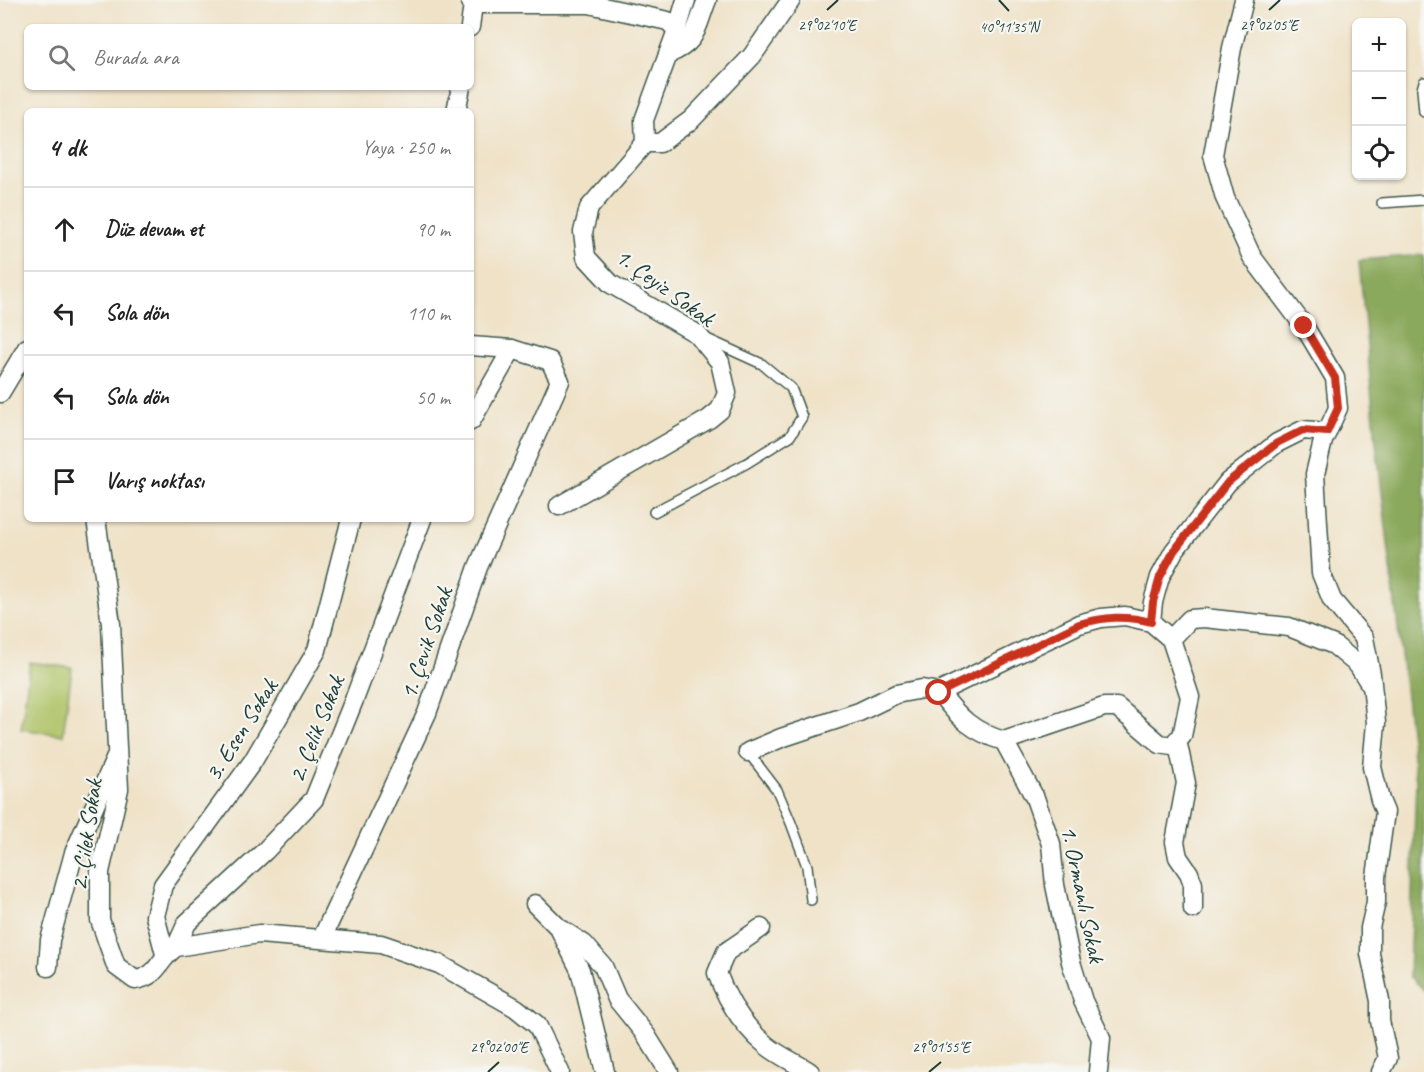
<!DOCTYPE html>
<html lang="tr">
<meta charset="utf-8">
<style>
body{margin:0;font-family:Caveat,sans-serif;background:#f6f6f6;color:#222}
.controls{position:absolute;right:18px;top:18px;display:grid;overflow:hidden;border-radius:9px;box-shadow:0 2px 4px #0004}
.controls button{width:54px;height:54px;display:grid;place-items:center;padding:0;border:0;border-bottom:2px solid #e0e0e0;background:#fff;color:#222;font:30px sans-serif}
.stop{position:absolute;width:18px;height:18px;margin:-14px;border:4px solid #c8321e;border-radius:50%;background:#fff}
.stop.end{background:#c8321e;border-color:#fff;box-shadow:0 2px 6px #0008}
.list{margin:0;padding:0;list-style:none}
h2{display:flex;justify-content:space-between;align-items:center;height:78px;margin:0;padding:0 24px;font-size:26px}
h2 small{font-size:20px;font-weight:400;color:#767676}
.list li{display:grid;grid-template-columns:39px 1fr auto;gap:18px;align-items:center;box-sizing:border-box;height:84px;padding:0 24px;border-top:2px solid #e0e0e0}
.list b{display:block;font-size:22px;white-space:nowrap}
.list em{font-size:20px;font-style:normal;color:#767676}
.icon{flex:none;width:33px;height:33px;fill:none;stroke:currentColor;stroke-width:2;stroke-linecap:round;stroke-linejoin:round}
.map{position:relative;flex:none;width:1424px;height:1072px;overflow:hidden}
.search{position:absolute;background:#fff;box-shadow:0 2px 4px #0004;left:24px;top:24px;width:450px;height:66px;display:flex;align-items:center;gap:15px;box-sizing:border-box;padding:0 21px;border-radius:9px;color:#767676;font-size:22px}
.panel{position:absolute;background:#fff;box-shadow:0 2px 4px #0004;left:24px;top:108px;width:450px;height:414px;border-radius:9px}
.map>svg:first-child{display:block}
.green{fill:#afc367;stroke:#67804e;stroke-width:1.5}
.forest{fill:#8ba95c;stroke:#557348;stroke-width:1.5}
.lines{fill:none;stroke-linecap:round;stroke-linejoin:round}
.lane-casing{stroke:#3e564a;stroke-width:12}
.street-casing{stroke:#3e564a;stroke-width:21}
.lane{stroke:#fff;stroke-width:9}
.street{stroke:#fff;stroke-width:18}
.route{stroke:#c8321e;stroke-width:8}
.ticks{fill:none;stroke:#1f3d34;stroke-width:2}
.labels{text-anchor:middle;stroke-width:4.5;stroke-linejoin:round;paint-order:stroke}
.street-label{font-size:24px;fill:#1f3d34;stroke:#f6f6f2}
.ticks-label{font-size:15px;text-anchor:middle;fill:#1f3d34;stroke:#f6f6f2;stroke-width:4.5;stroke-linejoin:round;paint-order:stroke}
</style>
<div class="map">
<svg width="1424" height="1072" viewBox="0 0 1424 1072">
<rect width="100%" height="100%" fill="#f6f6f2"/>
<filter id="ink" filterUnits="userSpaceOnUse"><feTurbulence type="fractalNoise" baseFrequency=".0167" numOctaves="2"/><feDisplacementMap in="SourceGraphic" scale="12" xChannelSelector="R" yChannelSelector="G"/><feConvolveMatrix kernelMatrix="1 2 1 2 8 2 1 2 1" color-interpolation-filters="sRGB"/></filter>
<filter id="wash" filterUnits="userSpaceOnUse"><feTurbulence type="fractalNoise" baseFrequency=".008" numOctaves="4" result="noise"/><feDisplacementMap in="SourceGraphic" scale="24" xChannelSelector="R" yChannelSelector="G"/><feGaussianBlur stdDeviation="1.35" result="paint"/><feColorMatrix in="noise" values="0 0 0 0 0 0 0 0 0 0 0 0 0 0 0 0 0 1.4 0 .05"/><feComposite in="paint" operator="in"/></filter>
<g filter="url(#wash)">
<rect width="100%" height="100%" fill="#efe2c7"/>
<!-- green -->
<polygon class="green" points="30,662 72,668 63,735 21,729"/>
<!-- forest -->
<polygon class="forest" points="1424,255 1424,991 1409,976 1416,781 1376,442 1359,260"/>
</g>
<g filter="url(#ink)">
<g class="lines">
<!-- lane casing -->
<g class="lane-casing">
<g id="lane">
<polyline points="1424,82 1422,89 1424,112"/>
<polyline points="1382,203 1424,200"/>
<polyline points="654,512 747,463 790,436 802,417 791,388 762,364 705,338"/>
<polyline points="748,752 777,790 791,823 807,866 811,900"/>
</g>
</g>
<!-- street casing -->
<g class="street-casing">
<g id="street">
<polyline points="470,0 473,4 589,4 668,21 677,30"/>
<polyline points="1244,0 1232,48 1213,155 1225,198 1252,257 1304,326 1335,378 1338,408 1323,441 1315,474 1321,573 1332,600 1364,638 1371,674 1376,723 1372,767 1380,800 1385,812 1376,877 1376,902 1370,928 1370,954 1380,1001 1380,1021 1388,1058 1381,1072"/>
<polyline points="470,27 473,4 478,0"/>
<path d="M668 54C698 43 696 27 707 0"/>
<polyline points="456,111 461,87"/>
<polyline points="645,143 660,143 691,120 752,56 791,0"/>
<polyline points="645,143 644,120 677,30 686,0"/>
<polyline points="0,393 27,348"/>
<polyline points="471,421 512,349"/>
<polyline points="559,506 709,419 720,410 727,393 720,362 697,334 611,284 586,257 583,232 589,208 645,143"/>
<path d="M96 519 111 624 119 789 100 872V920L116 966 135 980C160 976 157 960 176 947L259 934 381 944 439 964 516 1008 537 1025 560 1072"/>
<polyline points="1151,622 1153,602 1160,577 1174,551 1228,482 1277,443 1303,430 1327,432"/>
<polyline points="1171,639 1190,619 1204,618 1289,627 1334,645 1358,665 1370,684"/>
<path d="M939 692C959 718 973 732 1004 741L1035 798 1051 844 1055 885 1071 962 1083 1001 1101 1038 1098 1072"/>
<polyline points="1177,740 1186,783 1175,842 1178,857 1189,873 1193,884 1193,909"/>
<polyline points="748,752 781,738 859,712 896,694 922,689 939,692 1079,624 1101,618 1125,616 1151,622 1171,639 1190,697 1182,736 1172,746 1160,744 1117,707 1104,707 1004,741"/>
<polyline points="535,904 559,928 580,970 605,1072"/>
<path d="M761 928 726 952 717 973C727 1000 743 1026 766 1045 779 1056 796 1063 810 1072"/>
<polyline points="561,929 584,944 603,966 617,999 646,1035 669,1072"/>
<polyline points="322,938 427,713 478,567 560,381 550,361 512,349 471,346"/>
<polyline points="176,947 187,923 265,851 314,799 354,700 422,519"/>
<polyline points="165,954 155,916 163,885 253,761 317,650 351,519"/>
<polyline points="48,967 50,940 74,853 116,757"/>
</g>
</g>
<!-- lane -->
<use href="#lane" class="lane"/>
<!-- street -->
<use href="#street" class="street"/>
</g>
</g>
<g class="lines" filter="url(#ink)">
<!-- route -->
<path class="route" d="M939 693 1079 624C1105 617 1125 615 1151 622L1153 602 1160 577 1174 551 1228 482 1277 443 1303 430 1327 432 1338 408 1335 378 1304 326"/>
</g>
<!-- ticks -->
<path class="ticks" d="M999 0 1009 11M827 10 838 0M1269 10 1280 0M488 1072 499 1062M929 1072 941 1062"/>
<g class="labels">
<!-- street labels -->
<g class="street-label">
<text transform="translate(665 287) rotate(36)" y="8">1. Çeyiz Sokak</text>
<text transform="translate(426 643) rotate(-71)" y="8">1. Çevik Sokak</text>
<text transform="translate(316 729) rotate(-68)" y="8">2. Çelik Sokak</text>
<text transform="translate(241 730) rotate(-58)" y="8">3. Esen Sokak</text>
<text transform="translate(86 835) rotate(-82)" y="8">2. Çilek Sokak</text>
<text transform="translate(1083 894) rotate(78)" y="8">1. Ormanlı Sokak</text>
</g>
</g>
<g class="ticks-label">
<text x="827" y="30">29°02'10"E</text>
<text x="1269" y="30">29°02'05"E</text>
<text x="1009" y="32">40°11'35"N</text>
<text x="499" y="1052">29°02'00"E</text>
<text x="941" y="1052">29°01'55"E</text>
</g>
</svg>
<div class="controls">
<button>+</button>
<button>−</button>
<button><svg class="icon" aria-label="locate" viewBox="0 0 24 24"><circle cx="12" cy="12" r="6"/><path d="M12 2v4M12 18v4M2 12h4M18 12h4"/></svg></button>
</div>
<div class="stop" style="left:939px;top:693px"></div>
<div class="stop end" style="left:1304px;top:326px"></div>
<div class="search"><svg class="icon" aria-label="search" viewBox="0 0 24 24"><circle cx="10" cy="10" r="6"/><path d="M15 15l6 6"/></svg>Burada ara</div>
<section class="panel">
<h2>4 dk<small>Yaya · 250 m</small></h2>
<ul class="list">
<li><svg class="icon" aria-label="ahead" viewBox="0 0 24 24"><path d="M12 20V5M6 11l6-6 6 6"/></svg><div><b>Düz devam et</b></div><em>90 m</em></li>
<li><svg class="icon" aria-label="left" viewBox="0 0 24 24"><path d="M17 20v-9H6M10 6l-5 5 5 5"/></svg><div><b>Sola dön</b></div><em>110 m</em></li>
<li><svg class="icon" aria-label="left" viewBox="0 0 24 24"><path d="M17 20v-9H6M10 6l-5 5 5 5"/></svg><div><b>Sola dön</b></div><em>50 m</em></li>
<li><svg class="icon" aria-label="arrive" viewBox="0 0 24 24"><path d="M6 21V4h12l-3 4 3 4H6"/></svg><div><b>Varış noktası</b></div></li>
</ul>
</section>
</div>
